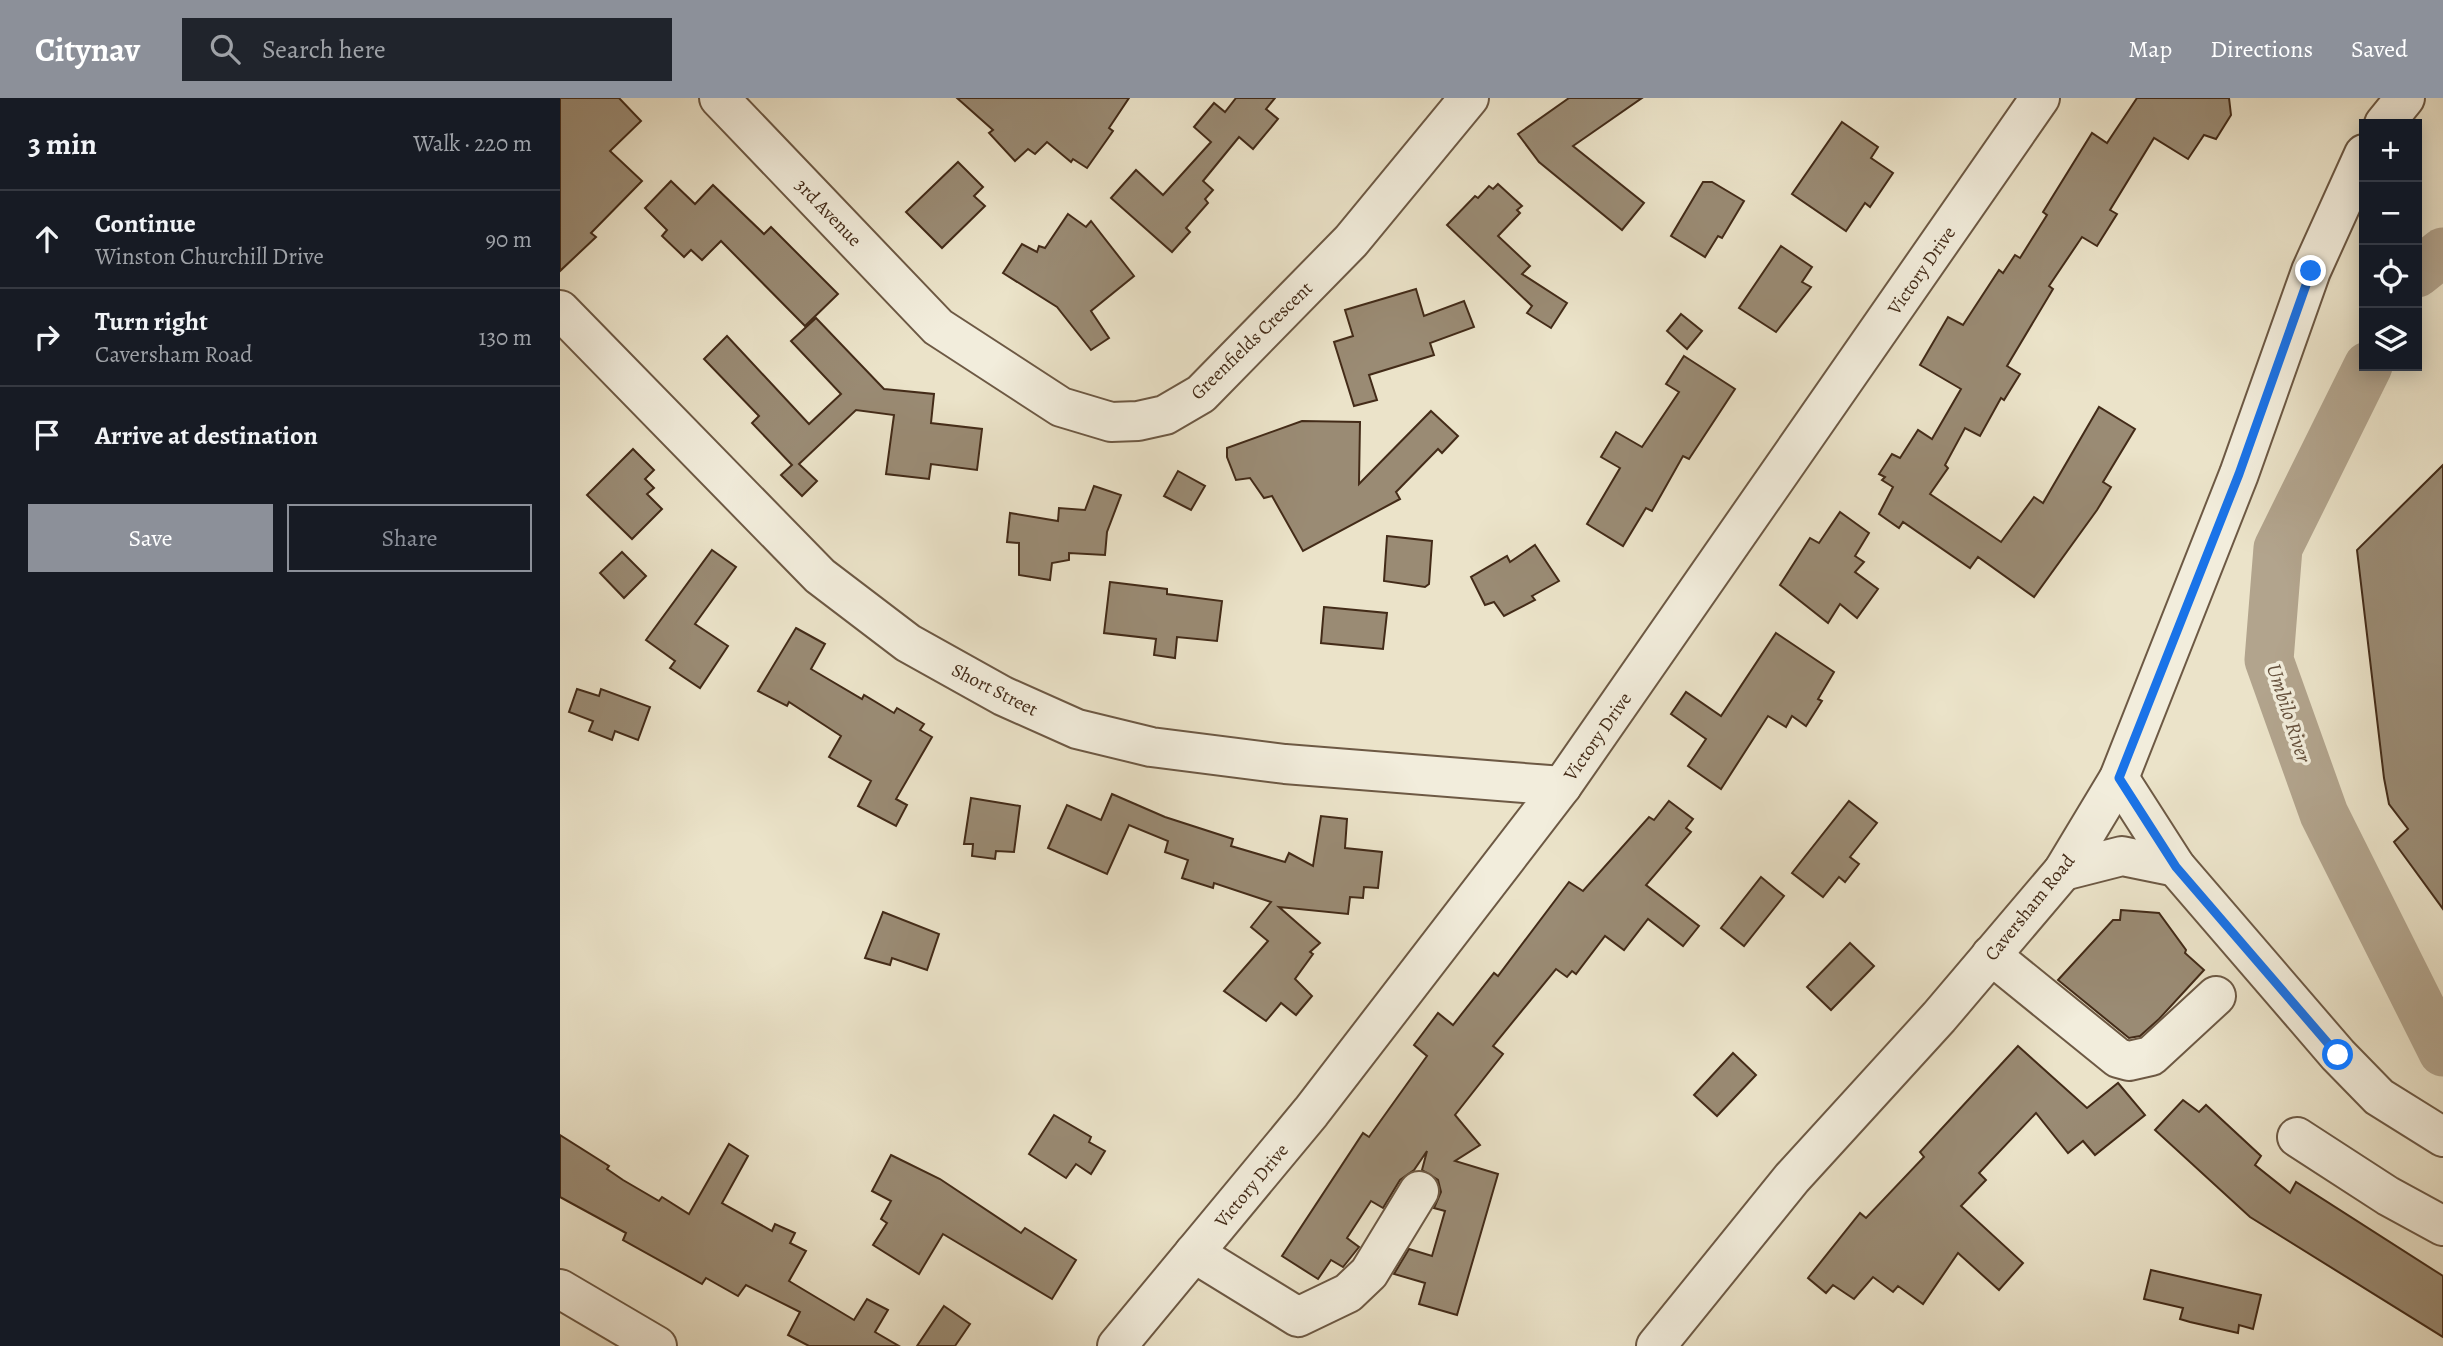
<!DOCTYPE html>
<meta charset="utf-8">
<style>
body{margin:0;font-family:Alegreya,serif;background:#20242c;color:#f1f3f6}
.controls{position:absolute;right:21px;top:21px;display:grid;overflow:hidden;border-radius:0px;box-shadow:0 4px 18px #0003}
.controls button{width:63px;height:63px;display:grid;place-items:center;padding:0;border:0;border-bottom:2px solid #363941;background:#171b24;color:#f1f3f6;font:35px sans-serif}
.stop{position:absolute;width:21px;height:21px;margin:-16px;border:5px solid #1a73e8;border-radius:50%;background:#fff}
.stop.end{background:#1a73e8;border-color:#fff;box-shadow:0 2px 7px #0008}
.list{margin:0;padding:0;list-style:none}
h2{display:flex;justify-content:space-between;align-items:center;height:91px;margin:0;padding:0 28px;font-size:30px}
h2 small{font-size:23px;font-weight:400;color:#9ea1a6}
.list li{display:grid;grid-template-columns:46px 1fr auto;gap:21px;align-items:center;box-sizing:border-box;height:98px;padding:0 28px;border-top:2px solid #363941}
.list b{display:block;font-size:26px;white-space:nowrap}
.list p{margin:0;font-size:23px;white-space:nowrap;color:#9ea1a6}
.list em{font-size:23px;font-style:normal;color:#9ea1a6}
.actions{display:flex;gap:14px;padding:21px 28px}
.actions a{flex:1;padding:16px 0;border:2px solid #8c9099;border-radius:0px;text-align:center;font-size:24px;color:#8c9099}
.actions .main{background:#8c9099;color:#fff}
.icon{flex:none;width:38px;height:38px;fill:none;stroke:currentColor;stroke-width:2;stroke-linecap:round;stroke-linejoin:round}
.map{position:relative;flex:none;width:1883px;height:1248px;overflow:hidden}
header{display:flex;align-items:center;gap:42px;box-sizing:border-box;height:98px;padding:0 35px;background:#8c9099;color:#fff}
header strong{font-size:33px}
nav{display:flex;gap:38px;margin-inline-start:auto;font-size:24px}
.search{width:490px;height:63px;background:#20242c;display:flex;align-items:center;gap:18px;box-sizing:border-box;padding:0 24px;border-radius:0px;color:#9ea1a6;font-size:26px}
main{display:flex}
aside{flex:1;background:#171b24}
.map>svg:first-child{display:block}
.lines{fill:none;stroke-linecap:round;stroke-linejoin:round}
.river{stroke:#b2a48d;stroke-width:49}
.building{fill:#9a8b74;stroke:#432b18;stroke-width:2}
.minor-casing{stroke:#6d5944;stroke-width:42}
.minor{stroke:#f2eddc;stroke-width:38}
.route{stroke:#1a73e8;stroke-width:9}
.labels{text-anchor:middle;stroke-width:7;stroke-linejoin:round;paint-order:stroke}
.street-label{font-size:19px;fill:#432b18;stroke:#f2eddc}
.water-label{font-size:21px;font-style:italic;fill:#644f3b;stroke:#f2eddc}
</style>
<header>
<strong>Citynav</strong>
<div class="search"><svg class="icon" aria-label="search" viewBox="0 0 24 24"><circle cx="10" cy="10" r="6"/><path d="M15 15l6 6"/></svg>Search here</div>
<nav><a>Map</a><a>Directions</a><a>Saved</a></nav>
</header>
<main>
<aside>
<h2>3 min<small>Walk · 220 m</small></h2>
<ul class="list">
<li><svg class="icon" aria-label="ahead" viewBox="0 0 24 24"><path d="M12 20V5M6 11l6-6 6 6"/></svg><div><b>Continue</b><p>Winston Churchill Drive</p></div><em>90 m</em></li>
<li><svg class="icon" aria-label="right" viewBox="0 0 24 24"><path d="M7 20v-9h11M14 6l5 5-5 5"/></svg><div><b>Turn right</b><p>Caversham Road</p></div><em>130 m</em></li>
<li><svg class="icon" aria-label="arrive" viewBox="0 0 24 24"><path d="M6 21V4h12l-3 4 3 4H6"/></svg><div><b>Arrive at destination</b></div></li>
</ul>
<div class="actions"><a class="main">Save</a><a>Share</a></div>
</aside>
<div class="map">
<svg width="1883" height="1248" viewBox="0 0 1883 1248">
<rect width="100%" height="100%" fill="#ebe3c9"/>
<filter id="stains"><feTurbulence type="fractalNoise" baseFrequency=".00286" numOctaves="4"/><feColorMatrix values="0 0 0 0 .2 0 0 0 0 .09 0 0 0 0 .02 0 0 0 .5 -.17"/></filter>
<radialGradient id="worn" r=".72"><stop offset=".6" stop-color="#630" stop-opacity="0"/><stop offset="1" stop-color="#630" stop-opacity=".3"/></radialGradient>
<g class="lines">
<!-- river -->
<g class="river">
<polyline points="1857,175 1883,154"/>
<polyline points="1808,268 1718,450 1709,562 1764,716 1883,954"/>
</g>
</g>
<!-- building -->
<g class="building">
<polygon points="0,0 59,0 81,23 50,53 82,83 31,135 36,139 0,173"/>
<polygon points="397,0 569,0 549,30 553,33 527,70 513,61 511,64 487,44 475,56 468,51 455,63 429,35 433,32"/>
<polygon points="676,0 715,0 706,11 718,21 693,51 679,39 643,83 653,92 645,101 648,105 626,130 630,134 612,154 551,100 576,72 603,97 651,44 634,29 654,5 665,14"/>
<polygon points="1009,0 1082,0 1013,48 1084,105 1062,132 979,64 958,36"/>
<polygon points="1577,0 1669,0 1671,17 1656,41 1644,37 1628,61 1594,40 1550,112 1557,116 1537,148 1522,139 1489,188 1493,191 1447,268 1460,276 1444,302 1441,300 1420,338 1405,330 1385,367 1388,370 1370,396 1441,444 1474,399 1483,405 1539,309 1575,331 1543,384 1551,389 1537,412 1474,499 1418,459 1410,470 1343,424 1339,430 1319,416 1333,389 1322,382 1325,379 1319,376 1332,356 1340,360 1358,332 1372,341 1401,291 1360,267 1388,219 1403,227 1439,172 1443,175 1455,157 1460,160 1487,117 1483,114 1532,35 1547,45"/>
<polygon points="1282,24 1318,49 1311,60 1333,75 1310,109 1305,105 1286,133 1232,96"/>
<polygon points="398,64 423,89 414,98 425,108 382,150 346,114"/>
<polygon points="111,83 135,106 153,87 204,136 211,129 278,196 245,228 161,143 142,162 131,152 124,159 102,138 107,132 85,110"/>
<polygon points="1143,84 1152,84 1184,103 1162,140 1158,138 1145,159 1111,138"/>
<polygon points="938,86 962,108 957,112 960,115 938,138 970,168 962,176 1007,205 991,230 967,215 972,208 887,127 915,98 918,100 929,88 933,91"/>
<polygon points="508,116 526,129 531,123 574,178 531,213 549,240 531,252 497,209 443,175 462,146 477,154 479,148 485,150"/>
<polygon points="1221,148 1252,169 1242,184 1251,189 1216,234 1179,210"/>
<polygon points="856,191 864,218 904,203 914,229 870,245 874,257 809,277 817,302 794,308 774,244 793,238 785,212"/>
<polygon points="1121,216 1142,233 1127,251 1107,233"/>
<polygon points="256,220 324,291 374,296 371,325 422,331 417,372 371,366 369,381 326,376 334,317 296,312 239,366 257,383 242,398 221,377 232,367 192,325 199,318 144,261 167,238 249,326 281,296 231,243"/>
<polygon points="1124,258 1175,291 1129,361 1123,358 1092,413 1086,410 1063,448 1027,426 1060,370 1041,359 1056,334 1082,349 1119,294 1106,286"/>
<polygon points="871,313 898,338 882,355 878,351 836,394 840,401 743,453 712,398 704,400 690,380 676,382 667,359 667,350 742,323 800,324 799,386"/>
<polygon points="73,351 94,372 85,381 94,390 87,396 102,411 72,441 27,397"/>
<polygon points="1883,367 1883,811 1834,744 1848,731 1829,706 1824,680 1797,452"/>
<polygon points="618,373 645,388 631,412 604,398"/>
<polygon points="534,388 561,397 547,434 545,457 509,455 509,462 492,465 490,482 459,477 459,445 447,444 450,415 498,423 499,410 525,412"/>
<polygon points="1280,414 1309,435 1295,458 1304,464 1295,474 1318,491 1297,520 1280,506 1268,525 1220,487 1250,440 1259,445"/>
<polygon points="827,438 872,443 869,486 865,489 824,483"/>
<polygon points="975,447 999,483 972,498 975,502 944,518 934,504 925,507 911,479 947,458 950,464"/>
<polygon points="152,452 176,469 135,526 168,548 140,590 110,570 115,563 86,542"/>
<polygon points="62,454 86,478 64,500 40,475"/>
<polygon points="550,484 607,491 607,496 662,503 657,543 617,539 615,560 594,557 596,541 544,535"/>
<polygon points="764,509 827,515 823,551 761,545"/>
<polygon points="236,530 265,546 251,571 302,601 304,597 334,615 337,610 364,626 360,632 372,639 336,701 347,707 336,728 298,708 311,683 269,659 281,638 229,604 227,608 198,593"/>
<polygon points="1216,535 1274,574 1258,601 1262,603 1246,628 1232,618 1226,629 1208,618 1161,691 1128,668 1146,641 1111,616 1126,594 1161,618"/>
<polygon points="17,591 39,598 41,591 90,609 78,642 55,633 52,642 29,633 33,623 9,614"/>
<polygon points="552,696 605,719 673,741 671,748 725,764 729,755 753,768 761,718 787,721 785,750 822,754 818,790 804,789 803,800 790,799 788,816 719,809 760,845 750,854 753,856 735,881 752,898 736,917 721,905 706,923 664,893 708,843 691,829 711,804 654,785 653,790 622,780 628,762 605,754 608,743 569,727 547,776 488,750 507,707 541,722"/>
<polygon points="411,700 460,708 454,754 436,753 435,761 412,758 413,746 404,746"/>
<polygon points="1109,703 1133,721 1126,730 1131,734 1086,787 1139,828 1123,848 1088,821 1064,852 1045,838 1016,876 1012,873 1007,879 996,871 933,948 943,956 895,1017 920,1047 895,1063 938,1076 897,1217 859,1206 865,1185 834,1176 849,1151 872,1158 885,1113 874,1110 881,1094 878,1082 862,1072 867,1053 854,1072 840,1082 823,1110 811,1103 787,1140 799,1149 783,1169 771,1162 758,1181 722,1158 803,1035 809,1039 867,958 854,947 878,915 893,927 934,875 938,878 1009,784 1023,793 1089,719 1094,722"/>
<polygon points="1289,703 1317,725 1290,759 1299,766 1285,784 1279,779 1263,799 1232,775"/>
<polygon points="1201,779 1224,798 1184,848 1161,830"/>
<polygon points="1561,812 1599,815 1626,852 1625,855 1644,872 1599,921 1580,938 1569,940 1498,882 1553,822 1560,822"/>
<polygon points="323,814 379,836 367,872 332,860 330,867 305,860"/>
<polygon points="1290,845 1314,868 1271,912 1247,889"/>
<polygon points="1458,948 1527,1010 1558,985 1585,1017 1535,1057 1523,1043 1508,1055 1476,1015 1419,1075 1426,1082 1401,1108 1463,1165 1439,1192 1398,1155 1363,1206 1338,1188 1333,1194 1313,1179 1294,1201 1273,1187 1266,1195 1248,1180 1300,1115 1306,1120 1364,1059 1360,1054"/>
<polygon points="1173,955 1196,977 1157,1018 1134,997"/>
<polygon points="1623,1002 1639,1014 1646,1007 1701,1058 1695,1067 1730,1095 1736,1084 1883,1178 1883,1239 1690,1119 1595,1032"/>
<polygon points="494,1017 531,1039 529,1044 545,1053 531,1076 516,1066 506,1080 469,1056"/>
<polygon points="0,1037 49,1068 47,1071 63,1082 99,1103 102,1099 129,1116 169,1046 188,1058 162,1105 212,1133 215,1126 235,1135 230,1145 246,1153 229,1183 294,1222 307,1201 328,1212 315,1234 339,1248 249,1248 228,1237 240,1214 186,1187 178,1198 146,1180 142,1186 63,1142 66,1135 0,1099"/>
<polygon points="331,1057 380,1081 461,1135 465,1130 516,1162 492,1201 383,1136 359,1176 313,1147 327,1125 321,1121 331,1103 312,1093"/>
<polygon points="1591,1172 1701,1197 1693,1231 1679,1227 1678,1235 1630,1224 1620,1221 1623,1210 1584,1201"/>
<polygon points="384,1208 410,1226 395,1248 357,1248"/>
</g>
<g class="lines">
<!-- minor casing -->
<g class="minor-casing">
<g id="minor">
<polyline points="159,0 378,229 501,309 551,324 578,323 605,317 641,296 791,143 909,0"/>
<polyline points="1824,26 1845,0"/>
<polyline points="0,212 260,478 348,545 443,598 517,631 591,649 725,666 1002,688"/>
<polyline points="1559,680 1616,769 1778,957 1819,999 1883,1039"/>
<polyline points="1503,773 1562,758 1616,769"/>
<polyline points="1431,857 1558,960 1569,963 1591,958 1656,898"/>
<polyline points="1737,1039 1828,1098 1883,1128"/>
<polyline points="634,1155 738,1219 788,1195 809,1175 859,1093"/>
<polyline points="0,1191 97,1248"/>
<polyline points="557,1248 751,1014 1002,688 1480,0"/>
<polyline points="1096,1248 1232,1080 1379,919 1503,773 1559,680 1679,376 1751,173 1804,56"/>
</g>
</g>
<!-- minor -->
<use href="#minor" class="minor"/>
</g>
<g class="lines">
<!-- route -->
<polyline class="route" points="1751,173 1679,376 1559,680 1616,769 1778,957"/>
</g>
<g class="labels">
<!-- street labels -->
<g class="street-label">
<text transform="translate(269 114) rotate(46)" y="7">3rd Avenue</text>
<text transform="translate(1361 172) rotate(-55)" y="7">Victory Drive</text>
<text transform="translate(691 242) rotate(-44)" y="7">Greenfields Crescent</text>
<text transform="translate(435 591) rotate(27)" y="7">Short Street</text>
<text transform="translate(1037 638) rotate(-55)" y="7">Victory Drive</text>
<text transform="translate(1469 809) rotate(-51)" y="7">Caversham Road</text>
<text transform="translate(691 1087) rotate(-50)" y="7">Victory Drive</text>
</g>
<!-- water labels -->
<g class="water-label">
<text transform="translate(1729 615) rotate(72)" y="7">Umbilo River</text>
</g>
</g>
<rect width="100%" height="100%" filter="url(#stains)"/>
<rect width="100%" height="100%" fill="url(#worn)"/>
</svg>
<div class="controls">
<button>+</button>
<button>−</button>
<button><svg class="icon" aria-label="locate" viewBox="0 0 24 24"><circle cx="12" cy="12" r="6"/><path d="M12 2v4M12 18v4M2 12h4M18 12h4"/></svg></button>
<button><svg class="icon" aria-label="layers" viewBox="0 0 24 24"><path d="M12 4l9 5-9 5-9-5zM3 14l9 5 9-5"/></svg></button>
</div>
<div class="stop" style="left:1778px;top:957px"></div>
<div class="stop end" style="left:1751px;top:173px"></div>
</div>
</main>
